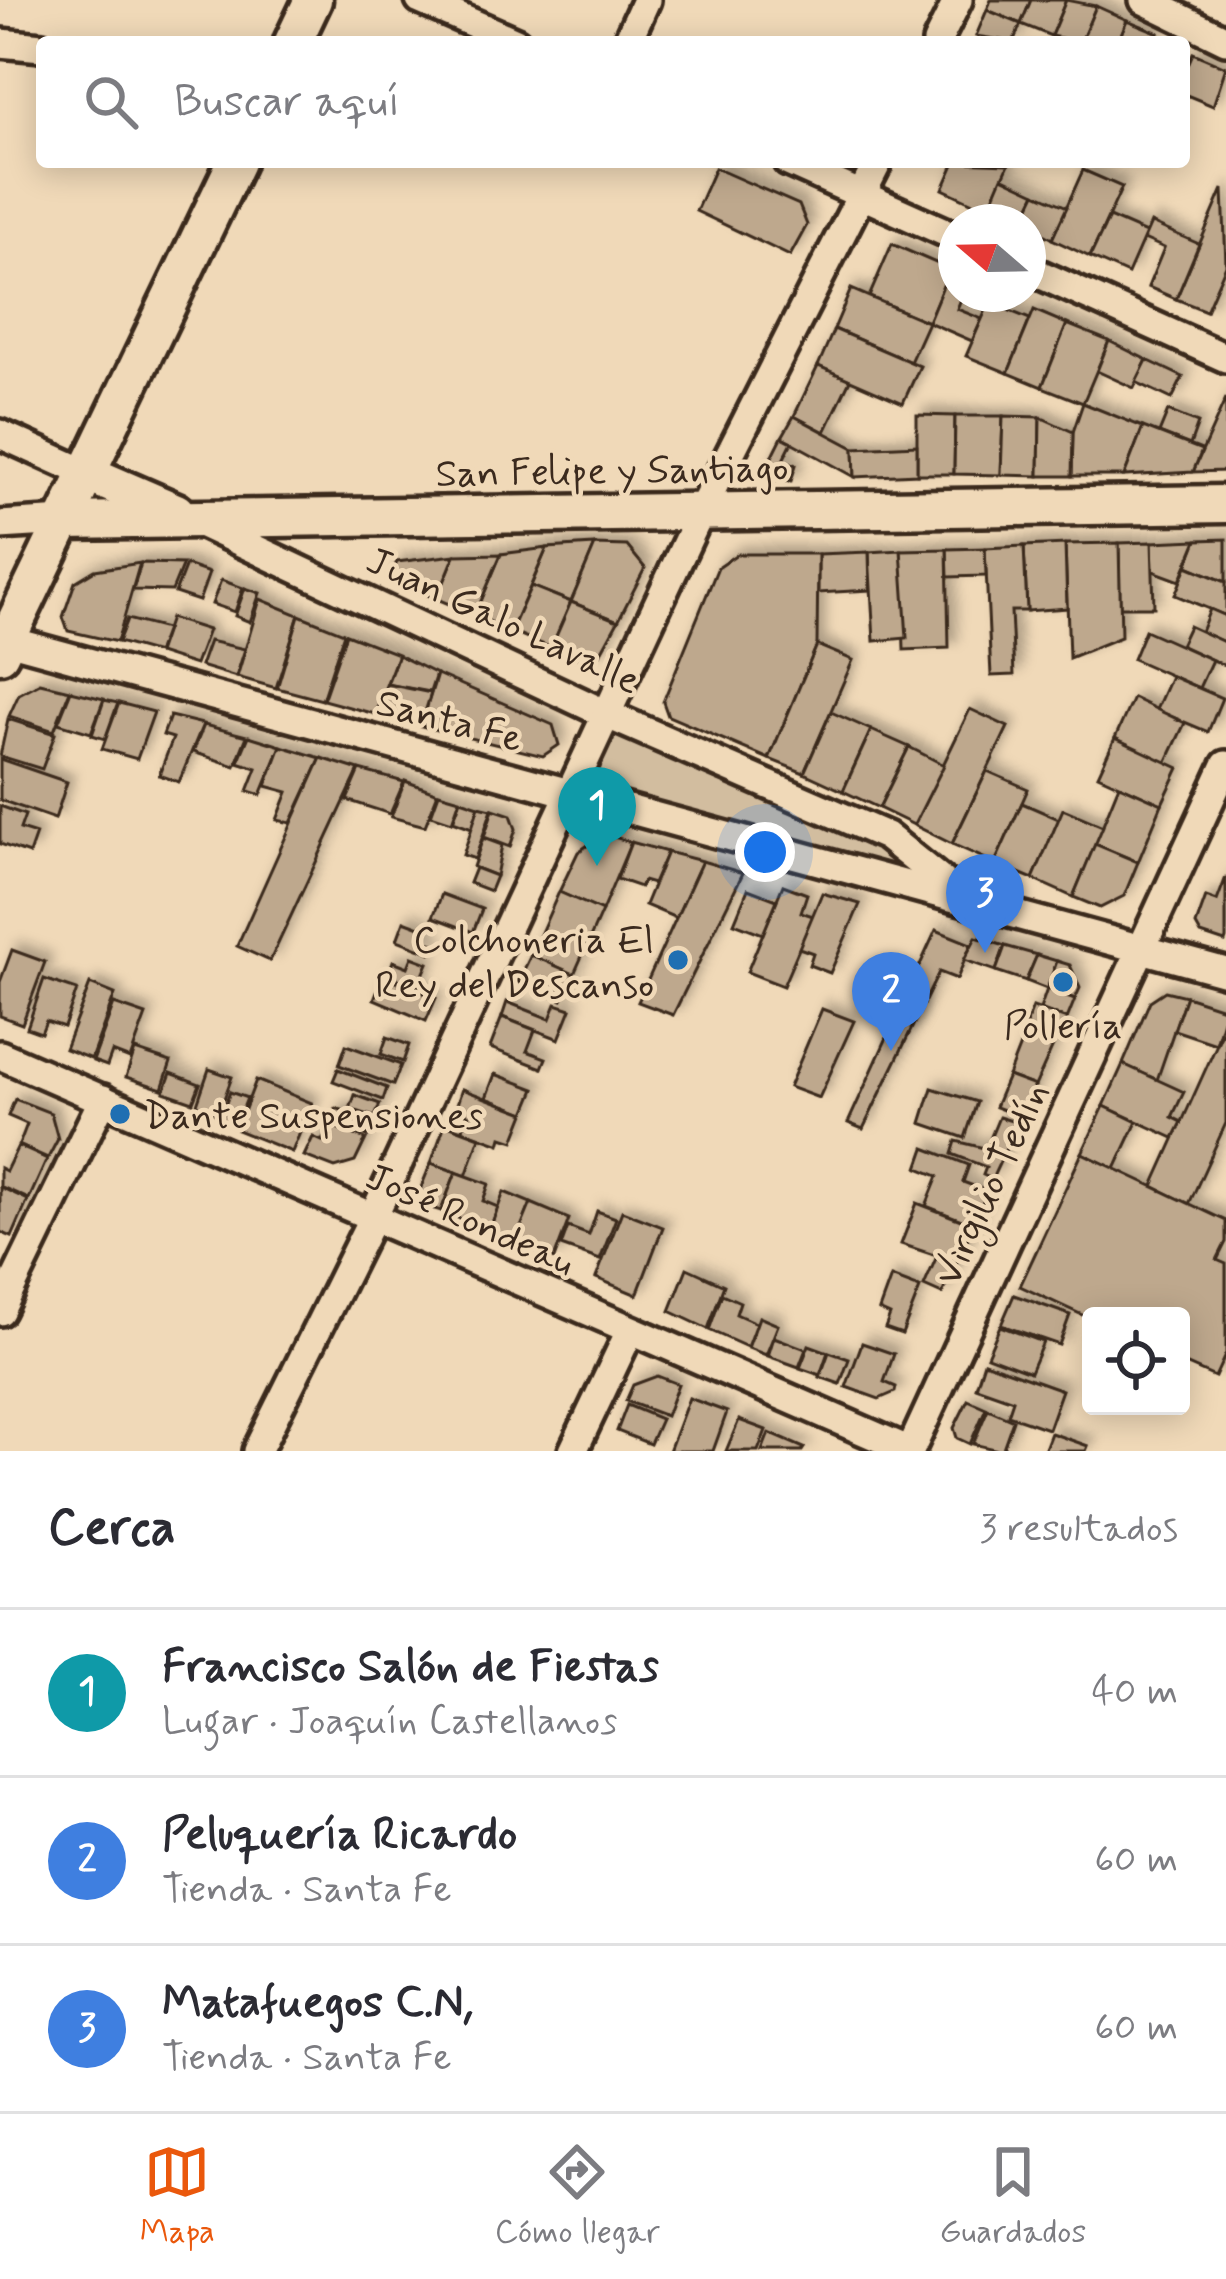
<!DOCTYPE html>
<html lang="es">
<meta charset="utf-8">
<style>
body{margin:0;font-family:Mynerve,sans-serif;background:#f2f2f3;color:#2b2b33}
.controls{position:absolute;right:36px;bottom:36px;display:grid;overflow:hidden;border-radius:12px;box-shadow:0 6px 30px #0003}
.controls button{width:108px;height:108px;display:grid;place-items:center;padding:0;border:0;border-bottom:3px solid #e1e1e2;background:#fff;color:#2b2b33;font:60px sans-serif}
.compass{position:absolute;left:938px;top:204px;width:108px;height:108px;border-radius:50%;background:#fff;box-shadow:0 6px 30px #0003;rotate:290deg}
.you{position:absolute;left:765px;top:852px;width:42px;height:42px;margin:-30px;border:9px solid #fff;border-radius:50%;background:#1a73e8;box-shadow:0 0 0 18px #1a73e833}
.badge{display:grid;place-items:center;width:78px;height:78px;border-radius:50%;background:#ea580c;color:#fff;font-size:39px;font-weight:700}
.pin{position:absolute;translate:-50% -99px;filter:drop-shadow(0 3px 6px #0008)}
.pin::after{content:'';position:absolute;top:63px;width:42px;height:36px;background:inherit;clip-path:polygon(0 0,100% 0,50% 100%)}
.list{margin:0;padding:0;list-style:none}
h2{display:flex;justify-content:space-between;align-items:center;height:156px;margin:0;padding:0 48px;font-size:51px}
h2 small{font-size:39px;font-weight:400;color:#7c7c81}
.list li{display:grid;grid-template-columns:78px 1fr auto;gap:36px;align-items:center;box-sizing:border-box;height:168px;padding:0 48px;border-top:3px solid #e1e1e2}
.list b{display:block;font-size:45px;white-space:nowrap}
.list p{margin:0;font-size:39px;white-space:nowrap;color:#7c7c81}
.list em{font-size:39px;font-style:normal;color:#7c7c81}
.icon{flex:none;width:66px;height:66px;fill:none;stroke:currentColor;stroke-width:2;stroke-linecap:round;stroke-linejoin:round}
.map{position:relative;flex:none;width:1226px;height:1451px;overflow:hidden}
.search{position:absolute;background:#fff;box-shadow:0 6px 30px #0003;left:36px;right:36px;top:36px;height:132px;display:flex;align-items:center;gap:30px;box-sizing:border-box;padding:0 42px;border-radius:12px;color:#7c7c81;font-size:45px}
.sheet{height:660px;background:#fff}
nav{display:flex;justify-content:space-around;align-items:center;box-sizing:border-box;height:168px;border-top:3px solid #e1e1e2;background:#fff;font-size:33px;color:#7c7c81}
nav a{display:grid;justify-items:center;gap:6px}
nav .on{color:#ea580c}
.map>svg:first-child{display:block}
.green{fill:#d2bd9f;stroke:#86745e;stroke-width:3}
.building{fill:#bea88d;stroke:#3b2a1e;stroke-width:3;filter:url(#shadow)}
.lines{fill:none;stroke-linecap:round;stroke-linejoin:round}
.street-casing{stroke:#3b2a1e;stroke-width:36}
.secondary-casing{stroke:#3b2a1e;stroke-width:45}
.street{stroke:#f0d9b8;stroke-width:27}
.secondary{stroke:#f0d9b8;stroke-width:36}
.poi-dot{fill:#1f6fb2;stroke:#f0d9b8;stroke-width:4.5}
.labels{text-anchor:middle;stroke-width:9;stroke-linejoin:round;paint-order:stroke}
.street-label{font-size:39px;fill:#3b2a1e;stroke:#f0d9b8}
.poi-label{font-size:39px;fill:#3b2a1e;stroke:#f0d9b8;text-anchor:end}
</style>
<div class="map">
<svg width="1226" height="1451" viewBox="0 0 1226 1451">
<defs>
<filter id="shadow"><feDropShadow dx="7" dy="-7" stdDeviation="6" flood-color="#0004"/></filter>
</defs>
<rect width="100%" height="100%" fill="#f0d9b8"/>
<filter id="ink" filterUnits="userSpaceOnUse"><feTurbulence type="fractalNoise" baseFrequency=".00833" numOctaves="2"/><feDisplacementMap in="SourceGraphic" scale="24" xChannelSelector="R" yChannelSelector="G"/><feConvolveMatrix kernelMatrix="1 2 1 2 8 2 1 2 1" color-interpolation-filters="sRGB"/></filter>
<g filter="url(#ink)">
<!-- green -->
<polygon class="green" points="610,720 883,837 953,891 576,789"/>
<!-- building -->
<g class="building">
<polygon points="991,0 1031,0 1021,24 987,10"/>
<polygon points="1031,0 1066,0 1051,36 1021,24"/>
<polygon points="1066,0 1096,6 1081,42 1051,36"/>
<polygon points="1096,6 1127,20 1118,42 1081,42"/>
<polygon points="987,10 1021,24 1013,42 976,36"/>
<polygon points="1127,20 1159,33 1155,42 1118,42"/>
<polygon points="1193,53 1226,67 1213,106 1184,94 1184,74"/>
<polygon points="955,162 1009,164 988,210 943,189"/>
<polygon points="715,168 799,205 807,225 790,256 696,211"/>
<polygon points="1083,170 1122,187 1090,257 1052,239"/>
<polygon points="1002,177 1036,193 1022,222 988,210"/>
<polygon points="1223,189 1226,265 1206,311 1176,299"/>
<polygon points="1036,193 1067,207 1052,239 1022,222"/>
<polygon points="1109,217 1146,233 1128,274 1090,257"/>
<polygon points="1151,223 1199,244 1176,299 1148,287 1164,248 1144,239"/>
<polygon points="892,244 950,269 928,322 869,297"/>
<polygon points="950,269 956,272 956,294 963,294 957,309 982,319 972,341 928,322"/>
<polygon points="851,289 928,322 910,362 834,329"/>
<polygon points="993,294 1011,295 1005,309 1030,319 1008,373 966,356"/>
<polygon points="1034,310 1067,324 1042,387 1008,373"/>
<polygon points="1067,324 1109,341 1083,403 1042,387"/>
<polygon points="834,329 920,366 903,403 818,366"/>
<polygon points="1109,341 1147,360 1134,388 1097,371"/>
<polygon points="1147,360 1183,377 1172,399 1136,382"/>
<polygon points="818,366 850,380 825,432 794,416"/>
<polygon points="1226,398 1226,471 1193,472"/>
<polygon points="1083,403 1143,427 1124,476 1072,476 1073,432"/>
<polygon points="1168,411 1198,423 1190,445 1159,433"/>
<polygon points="917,415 955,416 954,474 917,474"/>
<polygon points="794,416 854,448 855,477 782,437"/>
<polygon points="955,416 1003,416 1001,475 954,474"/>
<polygon points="1003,416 1040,417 1039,476 1001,475"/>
<polygon points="1040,417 1073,432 1072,476 1039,476"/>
<polygon points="1143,427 1202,450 1193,472 1124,476"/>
<polygon points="782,437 792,442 783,460 796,465 791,481 776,481 765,471"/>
<polygon points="917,445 917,474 855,477 854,448"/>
<polygon points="1226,539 1226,582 1187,566 1197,540"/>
<polygon points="1197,540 1180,581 1153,571 1152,542"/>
<polygon points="1152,542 1154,607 1120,607 1119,543"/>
<polygon points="1119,543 1121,637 1069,658 1065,544"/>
<polygon points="1065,544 1067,608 1027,611 1024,546"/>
<polygon points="595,545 571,602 531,586 547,548"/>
<polygon points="595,545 627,546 645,568 618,621 571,602"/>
<polygon points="1024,546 1027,611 1011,611 1014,675 991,676 985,548"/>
<polygon points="547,548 511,631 475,615 501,554"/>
<polygon points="985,548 986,576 948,577 947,549"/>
<polygon points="947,549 949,648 904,650 901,550"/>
<polygon points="901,550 907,638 874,641 869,552"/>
<polygon points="869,552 870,590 818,593 818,554"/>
<polygon points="501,554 475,615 437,599 455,555"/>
<polygon points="737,554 818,554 817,645 769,759 668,716 663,702 718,567"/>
<polygon points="455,555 437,599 389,579 397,562"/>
<polygon points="140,563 117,642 68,631 63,617 75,582 95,570"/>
<polygon points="141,563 183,564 172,591 133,590"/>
<polygon points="186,565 209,573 199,601 175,593"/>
<polygon points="1187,566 1226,582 1226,616 1175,595"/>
<polygon points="221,580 243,588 235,612 212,604"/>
<polygon points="531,586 571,602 551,648 511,631"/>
<polygon points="245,588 260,593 250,622 235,616"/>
<polygon points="260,599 299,615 276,688 237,677"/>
<polygon points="571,602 618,621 600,654 584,661 551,648"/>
<polygon points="1210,609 1226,616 1226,643 1201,632"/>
<polygon points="299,615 344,633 322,700 277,688"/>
<polygon points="170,618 208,630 195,665 158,653"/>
<polygon points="127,619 166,629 157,653 118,642"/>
<polygon points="1189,626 1226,643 1226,666 1180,645"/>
<polygon points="1145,630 1212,660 1199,688 1133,659"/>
<polygon points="346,634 398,654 375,714 323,700"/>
<polygon points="209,641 245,649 236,677 200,666"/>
<polygon points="817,645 853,660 804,773 769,759"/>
<polygon points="398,655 436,674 430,692 387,684"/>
<polygon points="437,674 553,725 559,745 543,756 421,726"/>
<polygon points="1171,676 1222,698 1208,732 1156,710"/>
<polygon points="40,683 70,690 54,731 9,716 19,694"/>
<polygon points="387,684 431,693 421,725 376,714"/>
<polygon points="71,691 104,699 91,733 58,723"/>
<polygon points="1133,698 1185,723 1166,763 1115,738"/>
<polygon points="104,700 118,703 105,739 92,735"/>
<polygon points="119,703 154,712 137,759 102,749"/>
<polygon points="970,709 1008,727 952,844 914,825"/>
<polygon points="831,712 871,730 843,791 804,773"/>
<polygon points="170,716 203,724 179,782 159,775 173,738 163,735"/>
<polygon points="8,719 55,734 42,769 0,756"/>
<polygon points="204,725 247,736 235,766 193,752"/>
<polygon points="871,730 909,747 879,808 843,791"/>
<polygon points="249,736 281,746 261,795 248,791 257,768 238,762"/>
<polygon points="1115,738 1179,768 1162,804 1098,775"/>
<polygon points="281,746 321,758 291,823 277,820 288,792 266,786"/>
<polygon points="909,747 944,765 914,825 879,808"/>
<polygon points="321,758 359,770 270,961 237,946"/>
<polygon points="0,759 67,782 55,819 0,800"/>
<polygon points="360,770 404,782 390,814 347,800"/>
<polygon points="987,771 1028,789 995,863 952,844"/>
<polygon points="405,781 438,793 425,826 391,817"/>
<polygon points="1119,785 1162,804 1138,862 1095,844"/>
<polygon points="439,793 460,799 452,822 431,815"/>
<polygon points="461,800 479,806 472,828 453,821"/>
<polygon points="1022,803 1059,819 1033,879 995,863"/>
<polygon points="0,806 25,815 20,829 36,834 29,854 0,844"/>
<polygon points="479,806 492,809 475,859 463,855"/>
<polygon points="493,809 511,815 516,829 510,847 484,837"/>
<polygon points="1063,809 1103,826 1073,897 1033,879"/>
<polygon points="604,834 631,842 602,911 559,892 578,852"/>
<polygon points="483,838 502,845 496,876 473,867"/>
<polygon points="631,842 667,852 653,884 643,881 640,887 617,879"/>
<polygon points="1095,844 1138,862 1124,896 1100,908 1073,897"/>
<polygon points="667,852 702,861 676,918 645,905"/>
<polygon points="702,861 743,873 673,1015 638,1002"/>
<polygon points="475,868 496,876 490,891 469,883"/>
<polygon points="1226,877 1226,939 1225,942 1201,934 1196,925 1206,897 1217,901"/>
<polygon points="783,885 807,894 801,912 813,916 783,986 747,972"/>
<polygon points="748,889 777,900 763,934 734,923"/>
<polygon points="559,892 602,911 574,974 531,955"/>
<polygon points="822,893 860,904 830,973 809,965 813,953 799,948"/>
<polygon points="442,894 482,909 473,932 433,917"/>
<polygon points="404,921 428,930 424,941 434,944 431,953 397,940"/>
<polygon points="936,930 971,944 957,979 939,972 863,1129 848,1123"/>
<polygon points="976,937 1005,946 996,971 964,960"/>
<polygon points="1005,946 1037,955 1026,981 996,971"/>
<polygon points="12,950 45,962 22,1024 0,1016 0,982"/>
<polygon points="531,955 574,974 562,1000 518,982"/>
<polygon points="1037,955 1057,961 1047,989 1026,981"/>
<polygon points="412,957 428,963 418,987 388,975 393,961 408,967"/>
<polygon points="1057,961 1070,965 1080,988 1075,999 1047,989"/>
<polygon points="383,976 436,998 426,1021 374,999"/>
<polygon points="44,979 77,990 64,1027 46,1021 41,1033 27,1028"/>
<polygon points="90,984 115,994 91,1059 65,1049"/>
<polygon points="1047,989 1075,999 1067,1019 1040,1009"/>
<polygon points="1165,991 1186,996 1157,1080 1123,1064 1150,1001"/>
<polygon points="1186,996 1226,1009 1216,1044 1174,1030"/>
<polygon points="507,1002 550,1019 556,1004 571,1009 559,1039 502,1017"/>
<polygon points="114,1004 146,1015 130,1059 112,1052 107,1066 93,1061"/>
<polygon points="1033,1007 1067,1019 1058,1039 1025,1027"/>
<polygon points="822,1009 854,1021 819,1098 789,1087"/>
<polygon points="502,1017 535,1030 527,1051 546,1058 542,1068 490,1048"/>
<polygon points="1226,1024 1226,1123 1189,1204 1153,1186"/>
<polygon points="1024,1035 1053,1046 1035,1086 1008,1076"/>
<polygon points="387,1037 409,1045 403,1062 381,1054"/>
<polygon points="346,1045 401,1065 393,1085 339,1065"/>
<polygon points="135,1050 171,1062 162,1089 126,1077"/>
<polygon points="1123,1064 1184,1092 1172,1117 1182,1122 1174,1138 1104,1106"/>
<polygon points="209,1069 232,1077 218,1115 196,1107"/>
<polygon points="338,1069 387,1088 383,1100 333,1081"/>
<polygon points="171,1073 200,1084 193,1102 164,1092"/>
<polygon points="495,1074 535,1089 525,1113 486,1098"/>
<polygon points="1008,1076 1035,1086 1022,1117 995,1107"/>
<polygon points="256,1080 312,1103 292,1152 237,1130"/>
<polygon points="932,1088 977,1102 965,1138 921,1123"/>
<polygon points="462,1089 525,1113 514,1141 502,1137 500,1144 462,1130 469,1115 455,1110"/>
<polygon points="230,1092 247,1098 236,1126 220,1119"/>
<polygon points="355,1095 380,1104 375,1117 350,1109"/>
<polygon points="15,1099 51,1113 58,1139 48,1158 19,1145 27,1124 8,1116"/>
<polygon points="1104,1106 1137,1122 1115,1169 1082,1153"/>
<polygon points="336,1108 373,1121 368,1136 331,1122"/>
<polygon points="999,1117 1018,1123 1004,1153 987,1146"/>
<polygon points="445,1124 480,1137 466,1176 431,1163"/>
<polygon points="329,1125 366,1139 355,1162 335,1168 304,1156 313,1137 322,1141"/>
<polygon points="956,1141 1004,1153 992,1179 983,1175 986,1167 952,1154"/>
<polygon points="18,1146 47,1159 29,1199 0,1186 0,1168 6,1171"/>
<polygon points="925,1148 969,1165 963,1182 987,1191 974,1225 926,1206 938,1176 918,1168"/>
<polygon points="1082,1153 1226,1221 1226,1242 1217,1260 1226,1264 1226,1353 1215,1377 1181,1362 1181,1316 1091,1319 1020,1286"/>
<polygon points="431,1163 456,1172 441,1211 428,1207 420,1190"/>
<polygon points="456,1172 489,1184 483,1201 498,1207 489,1231 441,1211"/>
<polygon points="0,1187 28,1200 12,1237 0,1232"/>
<polygon points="504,1192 531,1203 515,1242 489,1231"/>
<polygon points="531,1203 569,1219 554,1259 515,1242"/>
<polygon points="917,1203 974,1225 942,1294 924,1286 937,1256 901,1244"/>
<polygon points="597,1211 616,1218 600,1260 561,1246 568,1227 589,1235"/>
<polygon points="622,1211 663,1227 637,1295 596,1278"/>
<polygon points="687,1268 724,1285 708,1329 670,1311"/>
<polygon points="891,1277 920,1288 902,1334 885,1328 890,1315 879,1310"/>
<polygon points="722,1294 740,1302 736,1314 756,1323 747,1347 709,1330"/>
<polygon points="1014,1295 1070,1315 1059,1345 1001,1325"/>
<polygon points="759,1317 778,1325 766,1355 748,1348"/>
<polygon points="1000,1326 1043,1342 1030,1372 987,1356"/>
<polygon points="774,1337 806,1349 799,1367 768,1356"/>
<polygon points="862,1343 894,1354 884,1382 896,1387 895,1392 879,1399 846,1387"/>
<polygon points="809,1345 828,1352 820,1375 800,1368"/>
<polygon points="829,1352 849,1359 840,1384 820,1377"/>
<polygon points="984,1362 1062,1390 1048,1429 1008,1415 1013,1400 976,1387"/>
<polygon points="657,1376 678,1384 666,1416 626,1401 633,1385"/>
<polygon points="689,1398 727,1412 713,1451 669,1451"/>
<polygon points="968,1400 986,1408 970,1444 957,1438 954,1428"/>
<polygon points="627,1405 661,1419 650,1444 617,1431"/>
<polygon points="988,1409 1013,1420 1002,1451 973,1444"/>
<polygon points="739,1420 766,1430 758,1451 726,1451"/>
<polygon points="769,1433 804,1448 802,1451 762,1451"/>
<polygon points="1051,1433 1088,1446 1086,1451 1044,1451"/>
</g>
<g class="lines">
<!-- street casing -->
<g class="street-casing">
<g id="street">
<polyline points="420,0 516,42"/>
<polyline points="1144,0 1226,40"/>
<polyline points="627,42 646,0"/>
<polyline points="937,42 958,0"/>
<polyline points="0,43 42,47"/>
<polyline points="788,162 956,237"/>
<polyline points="1028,269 1226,358"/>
<polyline points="0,434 86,473"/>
<polyline points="198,522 608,715 886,836 954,891"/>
<polyline points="0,525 65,521"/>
<polyline points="0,638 1226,972"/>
<polyline points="0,1055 910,1451"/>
<polyline points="0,1311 103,1099"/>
<polyline points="257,1451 373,1217 702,509 878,162"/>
<polyline points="573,1451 630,1331"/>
<polyline points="910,1451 1226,765"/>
</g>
</g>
<!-- secondary casing -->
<g class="secondary-casing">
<g id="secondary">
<polyline points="293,42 313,0"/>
<polyline points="86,473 176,512"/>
<polyline points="65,521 1226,504"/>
<polyline points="0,654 236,162"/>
</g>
</g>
<!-- street -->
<use href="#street" class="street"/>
<!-- secondary -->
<use href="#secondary" class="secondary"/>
</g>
</g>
<!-- markers -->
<g class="poi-dot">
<circle cx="678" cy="960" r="12"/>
<circle cx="1063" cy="982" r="12"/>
<circle cx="120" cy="1114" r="12"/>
</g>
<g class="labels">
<!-- street labels -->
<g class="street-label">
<text transform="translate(612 469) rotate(-1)" y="14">San Felipe y Santiago</text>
<text transform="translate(504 619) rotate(25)" y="14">Juan Galo Lavalle</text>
<text transform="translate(450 719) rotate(15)" y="14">Santa Fe</text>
<text transform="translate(990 1183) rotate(-65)" y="14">Virgilio Tedín</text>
<text transform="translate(471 1218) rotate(24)" y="14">José Rondeau</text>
</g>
<!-- poi labels -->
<g class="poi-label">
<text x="654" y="952">Colchoneria El<tspan x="654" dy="45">Rey del Descanso</tspan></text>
<text x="1063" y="1038" text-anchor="middle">Pollería</text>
<text x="144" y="1128" text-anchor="start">Dante Suspensiones</text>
</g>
</g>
</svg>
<div class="controls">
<button><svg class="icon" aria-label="locate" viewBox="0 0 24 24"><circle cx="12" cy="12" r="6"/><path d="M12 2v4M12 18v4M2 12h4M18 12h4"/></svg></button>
</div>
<svg class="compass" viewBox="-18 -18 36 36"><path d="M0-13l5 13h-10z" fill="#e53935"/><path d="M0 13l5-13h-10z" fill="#7c7c81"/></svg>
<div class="you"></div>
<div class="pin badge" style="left:597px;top:866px;background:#0f9aa8">1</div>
<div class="pin badge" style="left:891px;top:1051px;background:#3f7fe0">2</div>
<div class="pin badge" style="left:985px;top:953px;background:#3f7fe0">3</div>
<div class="search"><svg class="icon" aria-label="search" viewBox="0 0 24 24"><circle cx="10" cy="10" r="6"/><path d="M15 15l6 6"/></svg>Buscar aquí</div>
</div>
<section class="sheet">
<h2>Cerca<small>3 resultados</small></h2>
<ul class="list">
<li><span class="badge" style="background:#0f9aa8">1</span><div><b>Francisco Salón de Fiestas</b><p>Lugar · Joaquín Castellanos</p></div><em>40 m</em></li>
<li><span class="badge" style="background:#3f7fe0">2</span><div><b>Peluquería Ricardo</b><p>Tienda · Santa Fe</p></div><em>60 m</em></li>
<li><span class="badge" style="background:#3f7fe0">3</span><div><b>Matafuegos C.N,</b><p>Tienda · Santa Fe</p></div><em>60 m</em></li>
</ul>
</section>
<nav>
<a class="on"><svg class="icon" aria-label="map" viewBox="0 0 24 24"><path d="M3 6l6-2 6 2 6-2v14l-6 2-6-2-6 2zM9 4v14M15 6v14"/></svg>Mapa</a>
<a><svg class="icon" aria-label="directions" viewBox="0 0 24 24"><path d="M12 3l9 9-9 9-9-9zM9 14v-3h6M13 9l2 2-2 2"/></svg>Cómo llegar</a>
<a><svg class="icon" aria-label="saved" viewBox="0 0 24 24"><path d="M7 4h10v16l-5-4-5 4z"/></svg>Guardados</a>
</nav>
